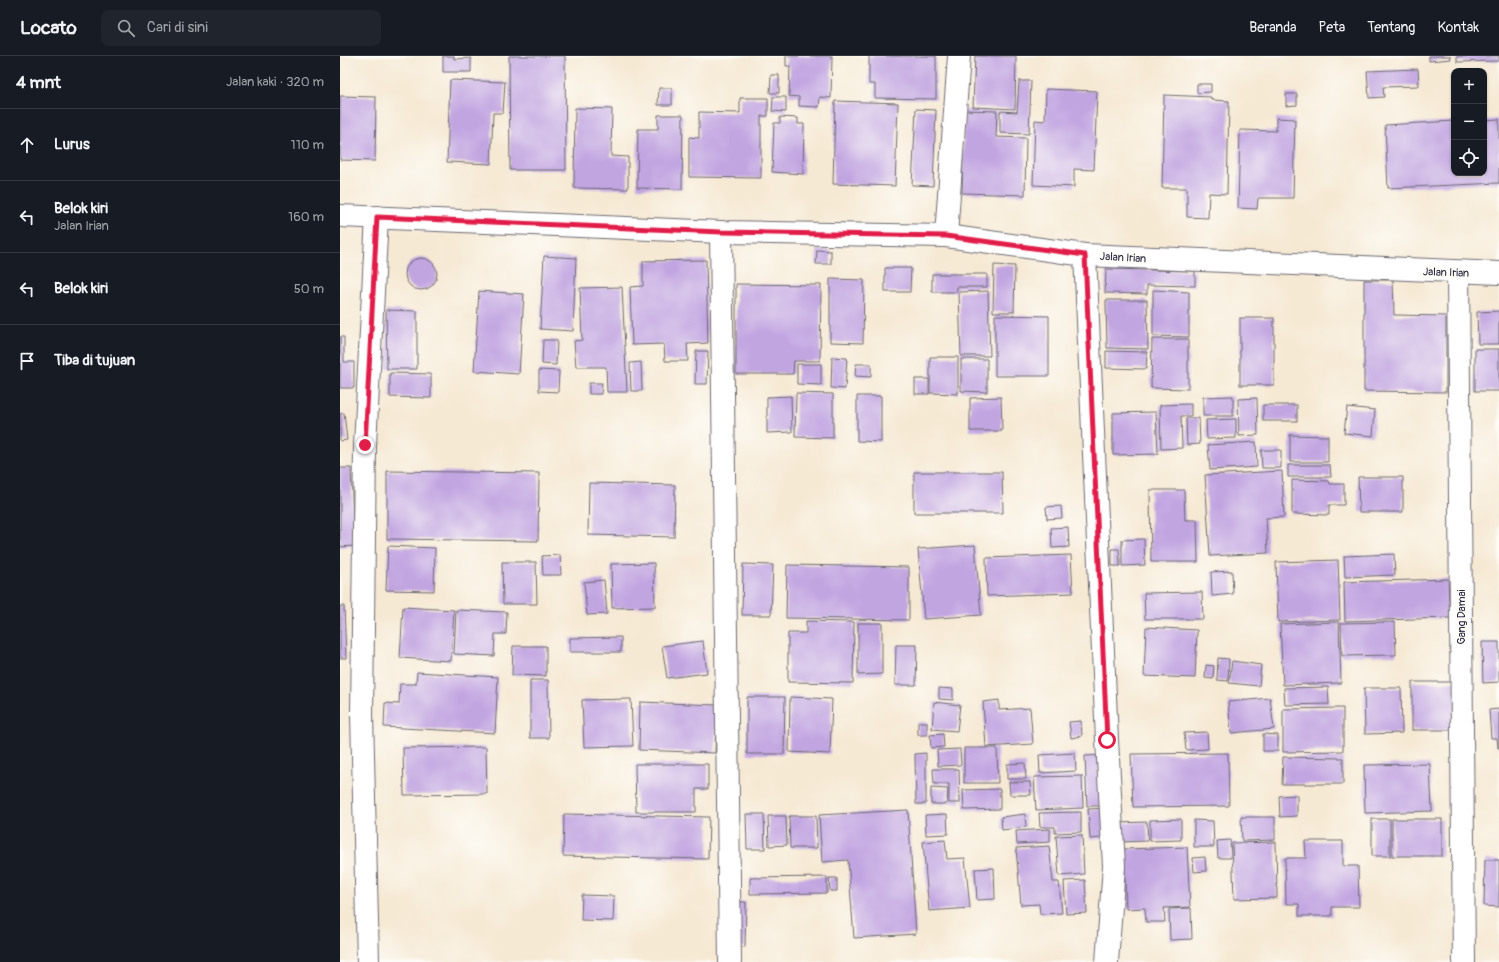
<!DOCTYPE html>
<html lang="id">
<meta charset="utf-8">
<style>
body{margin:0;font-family:Pangolin,sans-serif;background:#20242c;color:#f1f3f6}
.controls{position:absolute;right:12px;top:12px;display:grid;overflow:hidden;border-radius:8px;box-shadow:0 1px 3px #0004}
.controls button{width:36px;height:36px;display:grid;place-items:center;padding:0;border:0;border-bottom:1px solid #363941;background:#171b24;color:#f1f3f6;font:20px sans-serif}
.stop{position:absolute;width:12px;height:12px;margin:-9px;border:3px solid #e11d48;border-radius:50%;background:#fff}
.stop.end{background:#e11d48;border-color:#fff;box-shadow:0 1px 4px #0008}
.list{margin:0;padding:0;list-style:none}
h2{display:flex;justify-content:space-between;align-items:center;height:52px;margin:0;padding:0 16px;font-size:17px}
h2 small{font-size:13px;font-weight:400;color:#9ea1a6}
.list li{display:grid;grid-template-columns:26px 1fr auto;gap:12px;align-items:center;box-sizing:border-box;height:72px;padding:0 16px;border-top:1px solid #363941}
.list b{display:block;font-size:15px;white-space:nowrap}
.list p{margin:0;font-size:13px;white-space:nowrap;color:#9ea1a6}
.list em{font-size:13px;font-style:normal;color:#9ea1a6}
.icon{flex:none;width:22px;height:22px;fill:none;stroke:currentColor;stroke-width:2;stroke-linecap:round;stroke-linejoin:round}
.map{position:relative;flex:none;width:1159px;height:906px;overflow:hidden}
header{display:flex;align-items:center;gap:24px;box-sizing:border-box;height:56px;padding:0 20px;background:#171b24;border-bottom:1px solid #363941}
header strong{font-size:19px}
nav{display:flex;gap:22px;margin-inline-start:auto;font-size:14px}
.search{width:280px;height:36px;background:#20242c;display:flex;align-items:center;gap:10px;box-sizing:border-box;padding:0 14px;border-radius:8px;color:#9ea1a6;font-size:15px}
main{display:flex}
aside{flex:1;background:#171b24}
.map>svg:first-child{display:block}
.building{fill:#c1a5e1}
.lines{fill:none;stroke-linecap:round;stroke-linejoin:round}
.minor-casing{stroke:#6c6871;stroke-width:24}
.major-casing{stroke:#6c6871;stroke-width:24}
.minor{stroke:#fff;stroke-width:22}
.major{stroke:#fff;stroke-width:22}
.route{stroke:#e11d48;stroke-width:5}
.labels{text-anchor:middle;stroke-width:4;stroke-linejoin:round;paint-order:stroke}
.street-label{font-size:11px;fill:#22223b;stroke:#fdfcf7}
</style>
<header>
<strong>Locato</strong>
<div class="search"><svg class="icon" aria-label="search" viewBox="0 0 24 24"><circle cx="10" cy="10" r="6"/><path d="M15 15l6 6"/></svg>Cari di sini</div>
<nav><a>Beranda</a><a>Peta</a><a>Tentang</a><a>Kontak</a></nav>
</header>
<main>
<aside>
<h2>4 mnt<small>Jalan kaki · 320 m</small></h2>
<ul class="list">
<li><svg class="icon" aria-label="ahead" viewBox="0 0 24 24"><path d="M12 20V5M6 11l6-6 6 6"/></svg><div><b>Lurus</b></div><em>110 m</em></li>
<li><svg class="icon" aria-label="left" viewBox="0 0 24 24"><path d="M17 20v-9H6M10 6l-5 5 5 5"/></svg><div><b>Belok kiri</b><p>Jalan Irian</p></div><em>160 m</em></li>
<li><svg class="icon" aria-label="left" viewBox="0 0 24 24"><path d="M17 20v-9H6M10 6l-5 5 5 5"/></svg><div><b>Belok kiri</b></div><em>50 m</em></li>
<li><svg class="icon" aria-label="arrive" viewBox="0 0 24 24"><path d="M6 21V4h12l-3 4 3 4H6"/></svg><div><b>Tiba di tujuan</b></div></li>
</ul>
</aside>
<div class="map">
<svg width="1159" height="906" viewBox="0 0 1159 906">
<rect width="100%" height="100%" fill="#fdfcf7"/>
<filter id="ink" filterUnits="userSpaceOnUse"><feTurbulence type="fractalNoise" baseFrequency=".025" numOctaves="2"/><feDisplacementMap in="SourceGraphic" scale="8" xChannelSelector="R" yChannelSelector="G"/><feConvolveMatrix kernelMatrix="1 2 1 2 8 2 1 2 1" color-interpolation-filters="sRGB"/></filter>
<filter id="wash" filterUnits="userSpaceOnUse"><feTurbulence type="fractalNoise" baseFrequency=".012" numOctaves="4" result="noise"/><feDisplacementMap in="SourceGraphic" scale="16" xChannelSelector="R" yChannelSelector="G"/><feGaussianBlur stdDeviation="0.9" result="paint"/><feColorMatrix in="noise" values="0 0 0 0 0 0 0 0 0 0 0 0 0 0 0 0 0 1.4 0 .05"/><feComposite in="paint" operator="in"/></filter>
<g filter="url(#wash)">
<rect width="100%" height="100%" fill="#f6e9d4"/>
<g id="blocks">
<!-- building -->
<g class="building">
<polygon points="103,0 114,0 114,3 131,2 131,16 103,16"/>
<polygon points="169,0 225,0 226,114 170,114"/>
<polygon points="446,0 492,0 491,42 480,41 479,51 459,50 459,41 449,40 450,10 446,10"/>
<polygon points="529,0 596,0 596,43 535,42 535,28 529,28"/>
<polygon points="635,0 676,0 675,53 633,51"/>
<polygon points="1089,0 1110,0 1111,3 1089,5"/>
<polygon points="1117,0 1159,0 1159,5 1117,6"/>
<polygon points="1078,13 1079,30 1043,31 1044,41 1029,42 1027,15"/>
<polygon points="431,19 439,19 439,37 430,37"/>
<polygon points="110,24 165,26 163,57 153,57 151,108 107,106"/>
<polygon points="679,25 691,25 689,78 660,77 660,55 677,56"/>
<polygon points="857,28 871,28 871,36 857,37"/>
<polygon points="319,32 332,32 332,49 318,49"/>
<polygon points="706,33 757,35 754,114 734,113 734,131 693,129 695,64 705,65"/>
<polygon points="946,38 957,38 957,49 946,50"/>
<polygon points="824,39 871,41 871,44 889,45 887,138 869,137 868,162 847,161 847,132 822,132"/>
<polygon points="0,40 36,41 35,105 0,104"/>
<polygon points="433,41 446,41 446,56 432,55"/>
<polygon points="400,42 428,42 428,60 421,60 421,122 349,121 349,81 359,82 359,56 400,57"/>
<polygon points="495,45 558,47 555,130 493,128"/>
<polygon points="235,52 272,53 271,100 288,101 288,133 234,132"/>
<polygon points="576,53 596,54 593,130 572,129"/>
<polygon points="624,54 657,55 656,81 686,82 685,139 622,137"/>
<polygon points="318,59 343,59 342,133 297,132 298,73 318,73"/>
<polygon points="440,61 458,62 458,68 464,68 463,118 432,116 434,67 440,67"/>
<polygon points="936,62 955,63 953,142 918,142 917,153 898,152 900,74 936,75"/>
<polygon points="1159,63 1159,127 1048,132 1045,69 1114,65 1114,117 1144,117 1144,64"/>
<polygon points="477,194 491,195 491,208 476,208"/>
<polygon points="204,200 236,202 233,275 200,273"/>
<circle cx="81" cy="218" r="16"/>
<polygon points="366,204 368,287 347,288 348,305 325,305 324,288 292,289 290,231 303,230 303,205"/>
<polygon points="654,209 675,210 674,256 653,256"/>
<polygon points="545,212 571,212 570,236 545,236"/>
<polygon points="766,213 855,215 855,230 807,229 807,238 765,237"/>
<polygon points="592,218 647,218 647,231 617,231 617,236 592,236"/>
<polygon points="490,223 524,224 523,287 490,286"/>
<polygon points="1024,224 1053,224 1054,259 1106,260 1106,336 1024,335"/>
<polygon points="396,228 481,229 480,305 454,305 453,318 396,318"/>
<polygon points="282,231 287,336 267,336 266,311 236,311 234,285 242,284 240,232"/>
<polygon points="813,234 849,236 849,281 813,280"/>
<polygon points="139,235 184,238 179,318 134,315"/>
<polygon points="648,235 650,300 621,300 619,236"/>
<polygon points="766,244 807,244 808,293 767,292"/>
<polygon points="46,254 77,255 77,313 47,313"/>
<polygon points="1159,255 1159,288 1138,288 1137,256"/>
<polygon points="655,259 709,260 709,320 655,320"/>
<rect x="900" y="262" width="34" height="67"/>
<polygon points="0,281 4,281 4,306 14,306 14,332 0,332"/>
<polygon points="812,283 848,283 848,333 811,332"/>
<polygon points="203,284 217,284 216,309 202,308"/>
<rect x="1135" y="293" width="24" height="42"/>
<polygon points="356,295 368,295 367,328 355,328"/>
<polygon points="766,295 807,296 806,313 766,312"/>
<polygon points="492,301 507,302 505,333 491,332"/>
<polygon points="590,301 618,301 618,338 590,337"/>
<polygon points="621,303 647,303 647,336 621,335"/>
<polygon points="301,306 302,335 291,335 290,307"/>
<polygon points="457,308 481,308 481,329 457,328"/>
<polygon points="516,308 531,308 531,321 515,320"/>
<polygon points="199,314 219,315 218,336 199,335"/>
<polygon points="50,317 91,318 91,342 50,341"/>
<rect x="575" y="323" width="14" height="15"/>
<polygon points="249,327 262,327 261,338 249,338"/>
<polygon points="456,337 493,338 493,382 455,381"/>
<polygon points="451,340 452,376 427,377 427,341"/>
<polygon points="517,340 541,340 541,386 517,385"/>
<polygon points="893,340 893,360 863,360 863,341"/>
<polygon points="661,341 662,375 630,375 630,342"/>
<polygon points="917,342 918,379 899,380 898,343"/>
<polygon points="851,348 851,360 841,360 842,392 821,393 820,349"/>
<rect x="923" y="349" width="34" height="16"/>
<polygon points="1007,351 1035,354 1033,380 1004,377"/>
<polygon points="816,356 818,398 773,399 773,357"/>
<polygon points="4,357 7,384 0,385 0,358"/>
<polygon points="846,362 859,362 860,388 847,389"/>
<polygon points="896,363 896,382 867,383 866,364"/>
<polygon points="950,379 988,380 988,406 950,406"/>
<polygon points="916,386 917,411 870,414 868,389"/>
<polygon points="921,394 941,394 941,412 922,412"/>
<polygon points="948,409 990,409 991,421 948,421"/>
<polygon points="0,412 11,412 14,490 0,491"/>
<polygon points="47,415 199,417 198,485 47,483"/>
<polygon points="942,415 944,461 926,462 928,497 870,500 865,419"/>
<polygon points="574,416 662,416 663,457 574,457"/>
<polygon points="1018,421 1063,421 1063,456 1019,456"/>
<polygon points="952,424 989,425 990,428 1004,428 1004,449 989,449 989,459 952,458"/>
<polygon points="249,427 335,429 334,481 248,479"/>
<polygon points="810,434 844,434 845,464 857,464 858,506 811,506"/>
<polygon points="721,450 722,462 707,463 706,451"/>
<polygon points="728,471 729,491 712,492 711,472"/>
<polygon points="804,483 805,509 782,510 782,484"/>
<polygon points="635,489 641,559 584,563 578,493"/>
<polygon points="48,490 95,492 94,535 46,534"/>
<polygon points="772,493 779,493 780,510 772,510"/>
<polygon points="1054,498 1055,519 1005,521 1004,500"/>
<polygon points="220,499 221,519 203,519 202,500"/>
<polygon points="731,499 733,537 647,540 646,502"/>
<polygon points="998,504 1000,564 938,566 936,506"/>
<polygon points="162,506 196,506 197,548 163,548"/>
<polygon points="314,507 315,551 272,552 271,508"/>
<polygon points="403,508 433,509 431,559 402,559"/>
<polygon points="447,509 569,511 569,564 446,562"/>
<polygon points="892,515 893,538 872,540 871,516"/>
<polygon points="1108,523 1110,562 1005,565 1004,526"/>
<polygon points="264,524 267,558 247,559 244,526"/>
<polygon points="862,536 863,563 805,563 804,537"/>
<polygon points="0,550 4,550 6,602 0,602"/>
<polygon points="63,551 114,554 111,605 60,602"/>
<polygon points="116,554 167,556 166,578 155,578 154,600 114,598"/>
<polygon points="466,565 514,566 513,627 448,626 448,577 466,577"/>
<polygon points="999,566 1001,627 943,629 940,568"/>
<polygon points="1055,566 1056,599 1002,600 1001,567"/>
<polygon points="518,567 542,567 542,618 518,619"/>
<polygon points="806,571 857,574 855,622 804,620"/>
<polygon points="281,581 281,596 230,596 230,582"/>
<polygon points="363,585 367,617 327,622 322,590"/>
<polygon points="1142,586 1159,586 1159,626 1143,627"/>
<polygon points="556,589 577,589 576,629 555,629"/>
<polygon points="173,590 206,590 206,620 172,619"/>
<polygon points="878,602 889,603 888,625 877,624"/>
<polygon points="892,605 921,609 919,630 889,627"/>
<polygon points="866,609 874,610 873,623 865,622"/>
<polygon points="77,616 158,621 155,677 44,671 45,647 59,648 60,628 76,628"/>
<polygon points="190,624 208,624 209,682 190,682"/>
<rect x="1072" y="626" width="45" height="48"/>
<polygon points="988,631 989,648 945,649 944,632"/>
<polygon points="599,632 613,633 613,644 599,643"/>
<polygon points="1024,632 1061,632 1062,677 1025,678"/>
<polygon points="407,641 445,641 444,698 407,698"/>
<polygon points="450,641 492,643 490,698 449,696"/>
<polygon points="930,642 934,673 891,677 888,646"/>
<polygon points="291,643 293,690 244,691 242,644"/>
<polygon points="659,644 659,654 690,652 693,688 646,691 643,646"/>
<polygon points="300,646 377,649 375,697 299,694"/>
<polygon points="594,646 620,649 617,675 592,673"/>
<polygon points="1003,652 1003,695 943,696 943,653"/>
<polygon points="1159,653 1159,692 1158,692 1157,682 1151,682 1149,654"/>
<polygon points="741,665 742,680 731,682 729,666"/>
<rect x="578" y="666" width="9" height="13"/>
<polygon points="867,676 868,693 846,694 844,677"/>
<polygon points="603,678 604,691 591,692 590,679"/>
<polygon points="923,678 938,679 938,695 923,695"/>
<polygon points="146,691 147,738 64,739 63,692"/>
<polygon points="624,692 657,692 658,727 624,727"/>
<polygon points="620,693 621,709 598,710 597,694"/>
<polygon points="586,697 586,748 576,748 575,698"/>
<polygon points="735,697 736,715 700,717 699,699"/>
<polygon points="888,697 889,750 793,751 791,698"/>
<polygon points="766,699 768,750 747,750 745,700"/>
<polygon points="943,701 1003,702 1003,728 942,728"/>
<polygon points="685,707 686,723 667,723 667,708"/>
<polygon points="295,708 368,708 368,733 356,733 356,756 296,756"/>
<polygon points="1090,708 1092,755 1025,757 1024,709"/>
<polygon points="593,713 619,713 620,747 609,747 609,728 594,728"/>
<polygon points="742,720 743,752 696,754 694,721"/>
<polygon points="669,726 690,726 691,739 670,739"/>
<polygon points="591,732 608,733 607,748 591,748"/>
<polygon points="660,733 660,753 624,754 623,734"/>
<polygon points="957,739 957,760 940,761 939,740"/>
<polygon points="768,752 770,781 750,783 748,753"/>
<polygon points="568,754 576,878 514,882 508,804 482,806 479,759"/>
<polygon points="741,756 741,776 715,777 715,771 700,771 699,757"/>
<polygon points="224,758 369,761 368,803 223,800"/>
<polygon points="406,758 424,758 425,793 407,793"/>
<polygon points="607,758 608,778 586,779 585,759"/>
<polygon points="685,758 686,771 662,774 661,761"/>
<polygon points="428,760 446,760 447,789 429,790"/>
<polygon points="449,760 476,760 477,792 450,792"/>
<polygon points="901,761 935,761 935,784 902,785"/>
<polygon points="841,763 841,784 810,785 810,764"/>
<rect x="1032" y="763" width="18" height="37"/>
<rect x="1052" y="763" width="50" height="37"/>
<polygon points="854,764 873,765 874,791 854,791"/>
<polygon points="807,766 808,785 779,786 778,767"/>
<polygon points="710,773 710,786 677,788 676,775"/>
<polygon points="742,779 744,818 719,820 716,780"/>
<polygon points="605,784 607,803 625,802 630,852 589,855 583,786"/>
<polygon points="890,784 891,802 878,802 877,785"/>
<polygon points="965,785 1003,785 1003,810 1018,810 1019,851 992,851 992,860 959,860 959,848 946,848 945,802 966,802"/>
<polygon points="936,786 937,842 894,843 892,787"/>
<polygon points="709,790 713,826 719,826 722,857 700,858 699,848 681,849 676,792"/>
<polygon points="847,791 850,851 824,852 825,866 806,866 805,852 786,853 784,793"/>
<polygon points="865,801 866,815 854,816 853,802"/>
<polygon points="1145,804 1159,804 1159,851 1144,850"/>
<polygon points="654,812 655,843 637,844 635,813"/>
<polygon points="487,821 487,837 410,838 410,822"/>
<polygon points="489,822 497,822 497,835 490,835"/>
<polygon points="745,824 747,857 726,858 724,825"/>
<polygon points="242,839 274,840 273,865 241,864"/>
<polygon points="394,846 406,846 405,891 393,890"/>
<polygon points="851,852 852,883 830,884 829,853"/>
</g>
</g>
</g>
<g filter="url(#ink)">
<use href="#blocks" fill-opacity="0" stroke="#6c6871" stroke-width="1"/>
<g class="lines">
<!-- minor casing -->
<g class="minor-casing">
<g id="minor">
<polyline points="381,176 390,906"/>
<polyline points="606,180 619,0"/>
<polyline points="745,199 767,684 774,810 767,906"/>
<polyline points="1118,216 1124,906"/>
<polyline points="28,906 22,659 25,389 37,161"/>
</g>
</g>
<!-- major casing -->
<g class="major-casing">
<polyline id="major" points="0,160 381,176 606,180 745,199 1159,217"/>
</g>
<!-- minor -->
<use href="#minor" class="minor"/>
<!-- major -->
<use href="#major" class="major"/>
</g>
</g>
<g class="lines" filter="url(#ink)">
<!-- route -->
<polyline class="route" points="25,389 37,161 381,176 606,180 745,199 767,684"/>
</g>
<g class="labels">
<!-- street labels -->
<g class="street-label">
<text transform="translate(783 201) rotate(3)" y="4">Jalan Irian</text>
<text transform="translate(1106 216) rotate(2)" y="4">Jalan Irian</text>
<text transform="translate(1121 561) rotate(-90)" y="4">Gang Damai</text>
</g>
</g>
</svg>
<div class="controls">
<button>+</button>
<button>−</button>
<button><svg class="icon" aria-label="locate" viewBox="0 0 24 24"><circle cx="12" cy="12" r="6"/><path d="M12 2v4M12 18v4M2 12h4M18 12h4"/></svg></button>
</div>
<div class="stop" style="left:767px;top:684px"></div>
<div class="stop end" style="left:25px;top:389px"></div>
</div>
</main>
